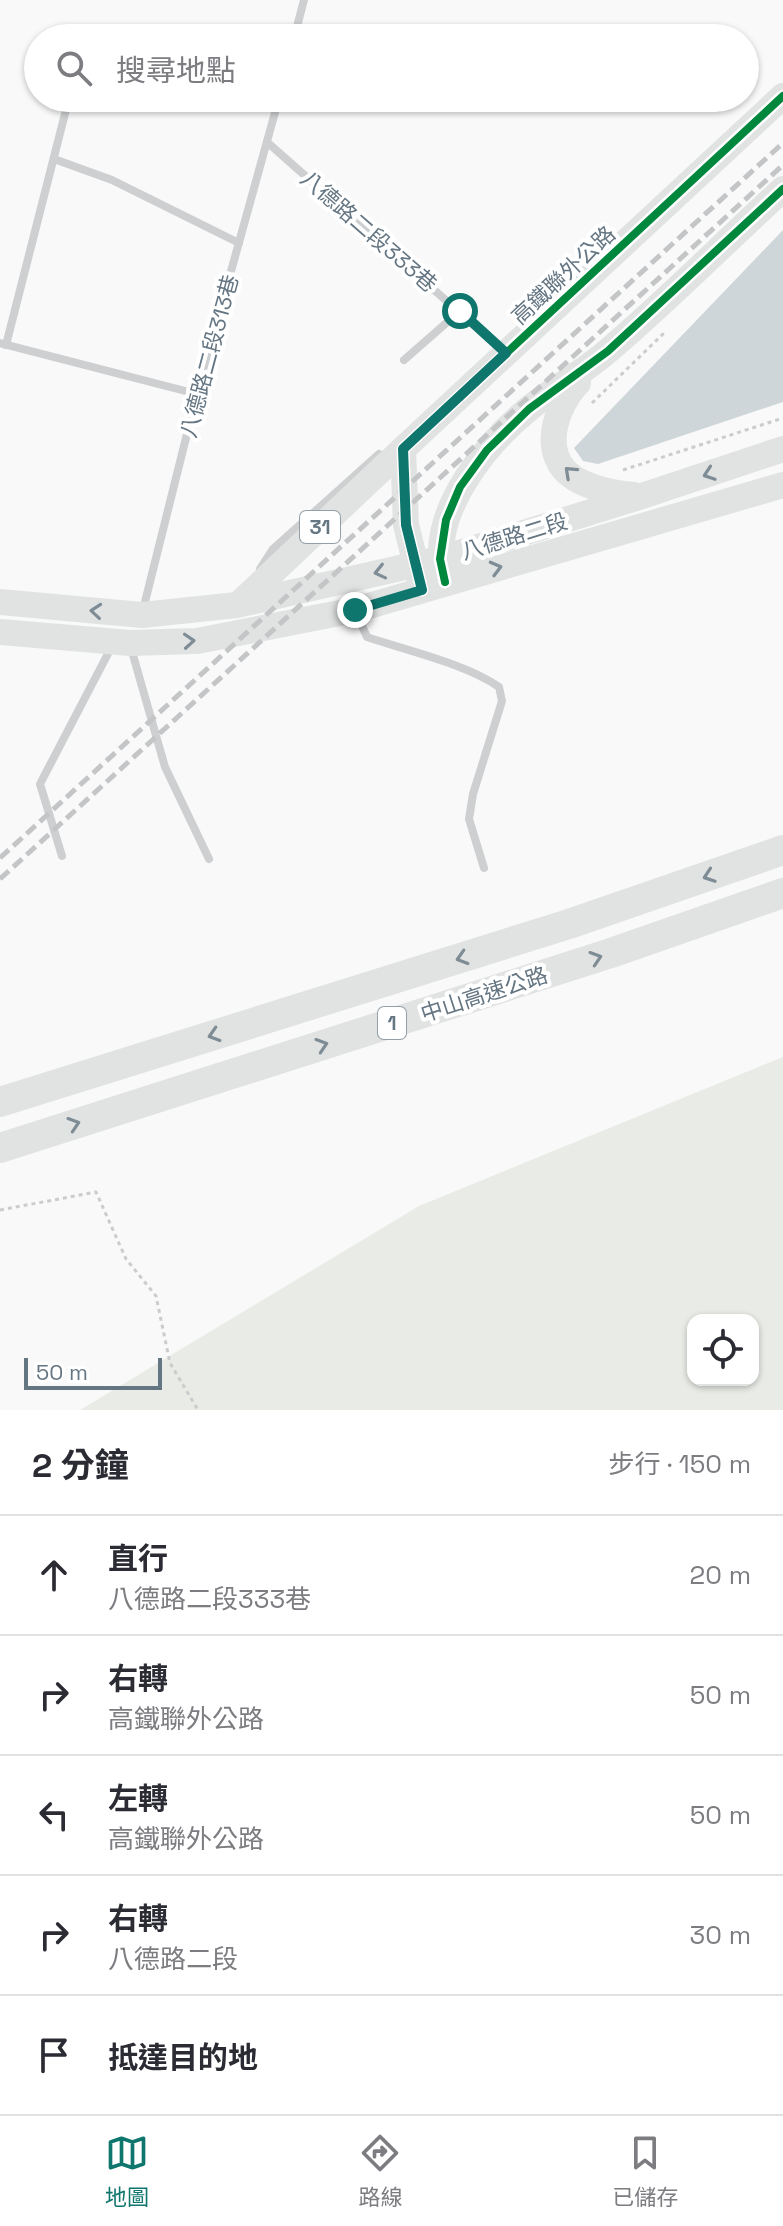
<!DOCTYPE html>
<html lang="zh-TW">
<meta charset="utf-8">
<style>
body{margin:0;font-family:"Space Grotesk","Noto Sans TC",sans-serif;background:#f2f2f3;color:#2b2b33}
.controls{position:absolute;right:24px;bottom:24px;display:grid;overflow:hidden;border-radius:16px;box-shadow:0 2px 6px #0004}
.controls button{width:72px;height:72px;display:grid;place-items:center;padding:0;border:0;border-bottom:2px solid #e1e1e2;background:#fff;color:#2b2b33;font:40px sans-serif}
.scale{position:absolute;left:24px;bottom:20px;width:138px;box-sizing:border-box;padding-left:8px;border:4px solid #657683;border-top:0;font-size:22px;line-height:28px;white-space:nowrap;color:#657683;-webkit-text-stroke:6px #fff;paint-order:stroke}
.stop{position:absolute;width:24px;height:24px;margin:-18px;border:6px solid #0f766e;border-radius:50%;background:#fff}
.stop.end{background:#0f766e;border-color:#fff;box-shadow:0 2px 8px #0008}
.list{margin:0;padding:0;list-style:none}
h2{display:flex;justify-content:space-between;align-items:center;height:104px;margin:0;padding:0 32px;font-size:34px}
h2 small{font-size:26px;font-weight:400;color:#7c7c81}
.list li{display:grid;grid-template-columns:52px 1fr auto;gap:24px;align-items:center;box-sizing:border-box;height:120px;padding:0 32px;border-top:2px solid #e1e1e2}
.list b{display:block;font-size:30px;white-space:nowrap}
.list p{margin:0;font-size:26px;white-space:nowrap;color:#7c7c81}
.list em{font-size:26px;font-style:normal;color:#7c7c81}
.icon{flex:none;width:44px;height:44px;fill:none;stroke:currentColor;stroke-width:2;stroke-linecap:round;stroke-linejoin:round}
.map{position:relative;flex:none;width:783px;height:1410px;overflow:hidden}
.search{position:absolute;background:#fff;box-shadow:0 2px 6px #0004;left:24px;right:24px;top:24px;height:88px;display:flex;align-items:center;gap:20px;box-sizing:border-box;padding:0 28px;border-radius:44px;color:#7c7c81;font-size:30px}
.sheet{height:704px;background:#fff}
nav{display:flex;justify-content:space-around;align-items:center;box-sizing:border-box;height:112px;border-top:2px solid #e1e1e2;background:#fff;font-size:22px;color:#7c7c81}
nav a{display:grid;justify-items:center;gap:4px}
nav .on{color:#0f766e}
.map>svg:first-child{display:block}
.green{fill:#e8ebe6;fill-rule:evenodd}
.water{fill:#ced6d9}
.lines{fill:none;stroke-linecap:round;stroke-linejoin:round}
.path{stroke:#cbcccd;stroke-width:3;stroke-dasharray:4 4;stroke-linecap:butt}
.lane{stroke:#cecfd0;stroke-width:8}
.primary{stroke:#e1e2e2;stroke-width:26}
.highway{stroke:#e1e2e2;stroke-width:30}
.rail{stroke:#c3c5c6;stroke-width:5;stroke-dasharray:12 6;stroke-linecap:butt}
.cycleway-casing{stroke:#fff;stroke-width:13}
.cycleway{stroke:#00873e;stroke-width:8}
.oneway{stroke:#7e8c96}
.route{stroke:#0f766e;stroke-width:10}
.labels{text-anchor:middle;stroke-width:8;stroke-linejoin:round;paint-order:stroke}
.shield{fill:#fff;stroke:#939fa8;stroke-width:2}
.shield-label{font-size:20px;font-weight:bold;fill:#657683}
.street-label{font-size:22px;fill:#657683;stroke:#fff}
</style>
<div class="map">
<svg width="783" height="1410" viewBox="0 0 783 1410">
<rect width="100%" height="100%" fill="#f9f9f9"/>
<!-- green -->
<path class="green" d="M783 1057V1410H80L419 1206ZM693 1320H753V1380H693Z"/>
<!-- water -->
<polygon class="water" points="783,230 783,402 598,464 583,461 574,448"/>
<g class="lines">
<!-- path -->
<g class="path">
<polyline points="592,403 664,333"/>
<polyline points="623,470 783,418"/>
<polyline points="0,1210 96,1192 126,1259 156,1296 170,1363 198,1410"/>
</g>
<!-- lane -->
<g class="lane">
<polyline points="294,38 304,0"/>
<polyline points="267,142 502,350"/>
<polyline points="54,159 112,180 239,243"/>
<polyline points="0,343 197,394"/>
<polyline points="6,345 69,98"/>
<polyline points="404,360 460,311"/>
<polyline points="260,569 273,549 379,454"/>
<polyline points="143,610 197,394 279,98"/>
<path d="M357 615 367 637C405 650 467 664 499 687L502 701 473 794 469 819 484 868"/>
<polyline points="131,648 165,767 209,859"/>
<polyline points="62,856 40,784 112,646"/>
</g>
<!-- primary -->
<g class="primary">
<path d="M578 383C555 407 539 455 574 478 592 489 613 493 634 495"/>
<path d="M443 571C430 511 487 442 531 407 556 387 585 371 609 350 669 299 725 242 783 189"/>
<polyline points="420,581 406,525 403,449 783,96"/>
<polyline points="0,602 142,615 237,605 440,559 642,496 783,449"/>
<polyline points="240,603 403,449"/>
<polyline points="0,632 130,643 197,641 355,610 783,485"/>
</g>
<!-- highway -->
<g class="highway">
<polyline points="0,1102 569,924 783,850"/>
<polyline points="0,1148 611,953 783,893"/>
</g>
<!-- rail -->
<g class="rail">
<polyline points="0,858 783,143"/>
<polyline points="0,879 783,165"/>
</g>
<!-- cycleway casing -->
<g class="cycleway-casing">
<g id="cycleway">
<polyline points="445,582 440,559 446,520 460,487 487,450 529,409 608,351 783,189"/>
<polyline points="422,590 406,525 403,449 783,96"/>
</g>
</g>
<!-- cycleway -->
<use href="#cycleway" class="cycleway"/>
</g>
<!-- one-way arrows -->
<defs><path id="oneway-chevron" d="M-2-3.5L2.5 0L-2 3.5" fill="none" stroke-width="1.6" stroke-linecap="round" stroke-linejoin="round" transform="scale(2)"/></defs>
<g class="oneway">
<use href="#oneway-chevron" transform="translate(570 472) rotate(-137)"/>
<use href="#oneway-chevron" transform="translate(709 474) rotate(161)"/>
<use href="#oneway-chevron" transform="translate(496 568) rotate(-15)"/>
<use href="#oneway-chevron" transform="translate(380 572) rotate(167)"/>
<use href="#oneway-chevron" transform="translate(96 611) rotate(-175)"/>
<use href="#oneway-chevron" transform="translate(189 641) rotate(-4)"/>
<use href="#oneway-chevron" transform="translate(709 876) rotate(161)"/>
<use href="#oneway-chevron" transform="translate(462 958) rotate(163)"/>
<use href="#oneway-chevron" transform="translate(596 958) rotate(-18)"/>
<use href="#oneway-chevron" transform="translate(214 1035) rotate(163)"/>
<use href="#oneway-chevron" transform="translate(322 1045) rotate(-18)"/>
<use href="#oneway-chevron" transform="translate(74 1124) rotate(-18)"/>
</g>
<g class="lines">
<!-- route -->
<polyline class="route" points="355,610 422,590 406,525 403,449 506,353 460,311"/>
</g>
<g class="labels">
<!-- shield labels -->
<g class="shield">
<rect x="300" y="511" width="40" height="32" rx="6"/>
<rect x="378" y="1007" width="28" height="32" rx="6"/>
</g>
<g class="shield-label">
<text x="320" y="534">31</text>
<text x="392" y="1030">1</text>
</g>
<!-- street labels -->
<g class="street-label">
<text transform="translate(369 231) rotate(41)" y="8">八德路二段333巷</text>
<text transform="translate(563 275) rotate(-43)" y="8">高鐵聯外公路</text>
<text transform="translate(209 356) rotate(-75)" y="8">八德路二段313巷</text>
<text transform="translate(514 536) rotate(-17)" y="8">八德路二段</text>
<text transform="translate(484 994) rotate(-18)" y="8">中山高速公路</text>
</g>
</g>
</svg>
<div class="controls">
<button><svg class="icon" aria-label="locate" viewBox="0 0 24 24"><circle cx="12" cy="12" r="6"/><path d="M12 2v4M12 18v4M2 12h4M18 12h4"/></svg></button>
</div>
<div class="scale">50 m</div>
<div class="stop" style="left:460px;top:311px"></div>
<div class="stop end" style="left:355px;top:610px"></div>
<div class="search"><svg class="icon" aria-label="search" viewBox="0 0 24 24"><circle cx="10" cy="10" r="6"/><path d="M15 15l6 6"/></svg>搜尋地點</div>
</div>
<section class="sheet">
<h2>2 分鐘<small>步行 · 150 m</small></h2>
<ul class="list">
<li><svg class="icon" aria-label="ahead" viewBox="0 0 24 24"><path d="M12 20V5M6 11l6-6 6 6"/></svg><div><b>直行</b><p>八德路二段333巷</p></div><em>20 m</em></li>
<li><svg class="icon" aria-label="right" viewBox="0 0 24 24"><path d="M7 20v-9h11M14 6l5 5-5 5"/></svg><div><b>右轉</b><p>高鐵聯外公路</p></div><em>50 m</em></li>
<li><svg class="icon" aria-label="left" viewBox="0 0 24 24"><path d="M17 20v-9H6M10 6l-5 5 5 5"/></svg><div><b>左轉</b><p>高鐵聯外公路</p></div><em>50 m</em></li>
<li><svg class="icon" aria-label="right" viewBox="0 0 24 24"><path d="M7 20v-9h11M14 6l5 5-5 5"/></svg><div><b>右轉</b><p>八德路二段</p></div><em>30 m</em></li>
<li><svg class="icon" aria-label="arrive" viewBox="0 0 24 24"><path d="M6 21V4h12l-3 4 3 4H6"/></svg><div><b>抵達目的地</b></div></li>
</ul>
</section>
<nav>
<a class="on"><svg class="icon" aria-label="map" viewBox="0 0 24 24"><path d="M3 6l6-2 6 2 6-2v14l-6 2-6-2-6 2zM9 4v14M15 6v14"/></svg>地圖</a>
<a><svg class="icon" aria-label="directions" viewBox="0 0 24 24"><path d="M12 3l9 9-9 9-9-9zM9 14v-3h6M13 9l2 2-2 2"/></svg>路線</a>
<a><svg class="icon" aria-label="saved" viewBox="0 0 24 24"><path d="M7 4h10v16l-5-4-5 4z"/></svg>已儲存</a>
</nav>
